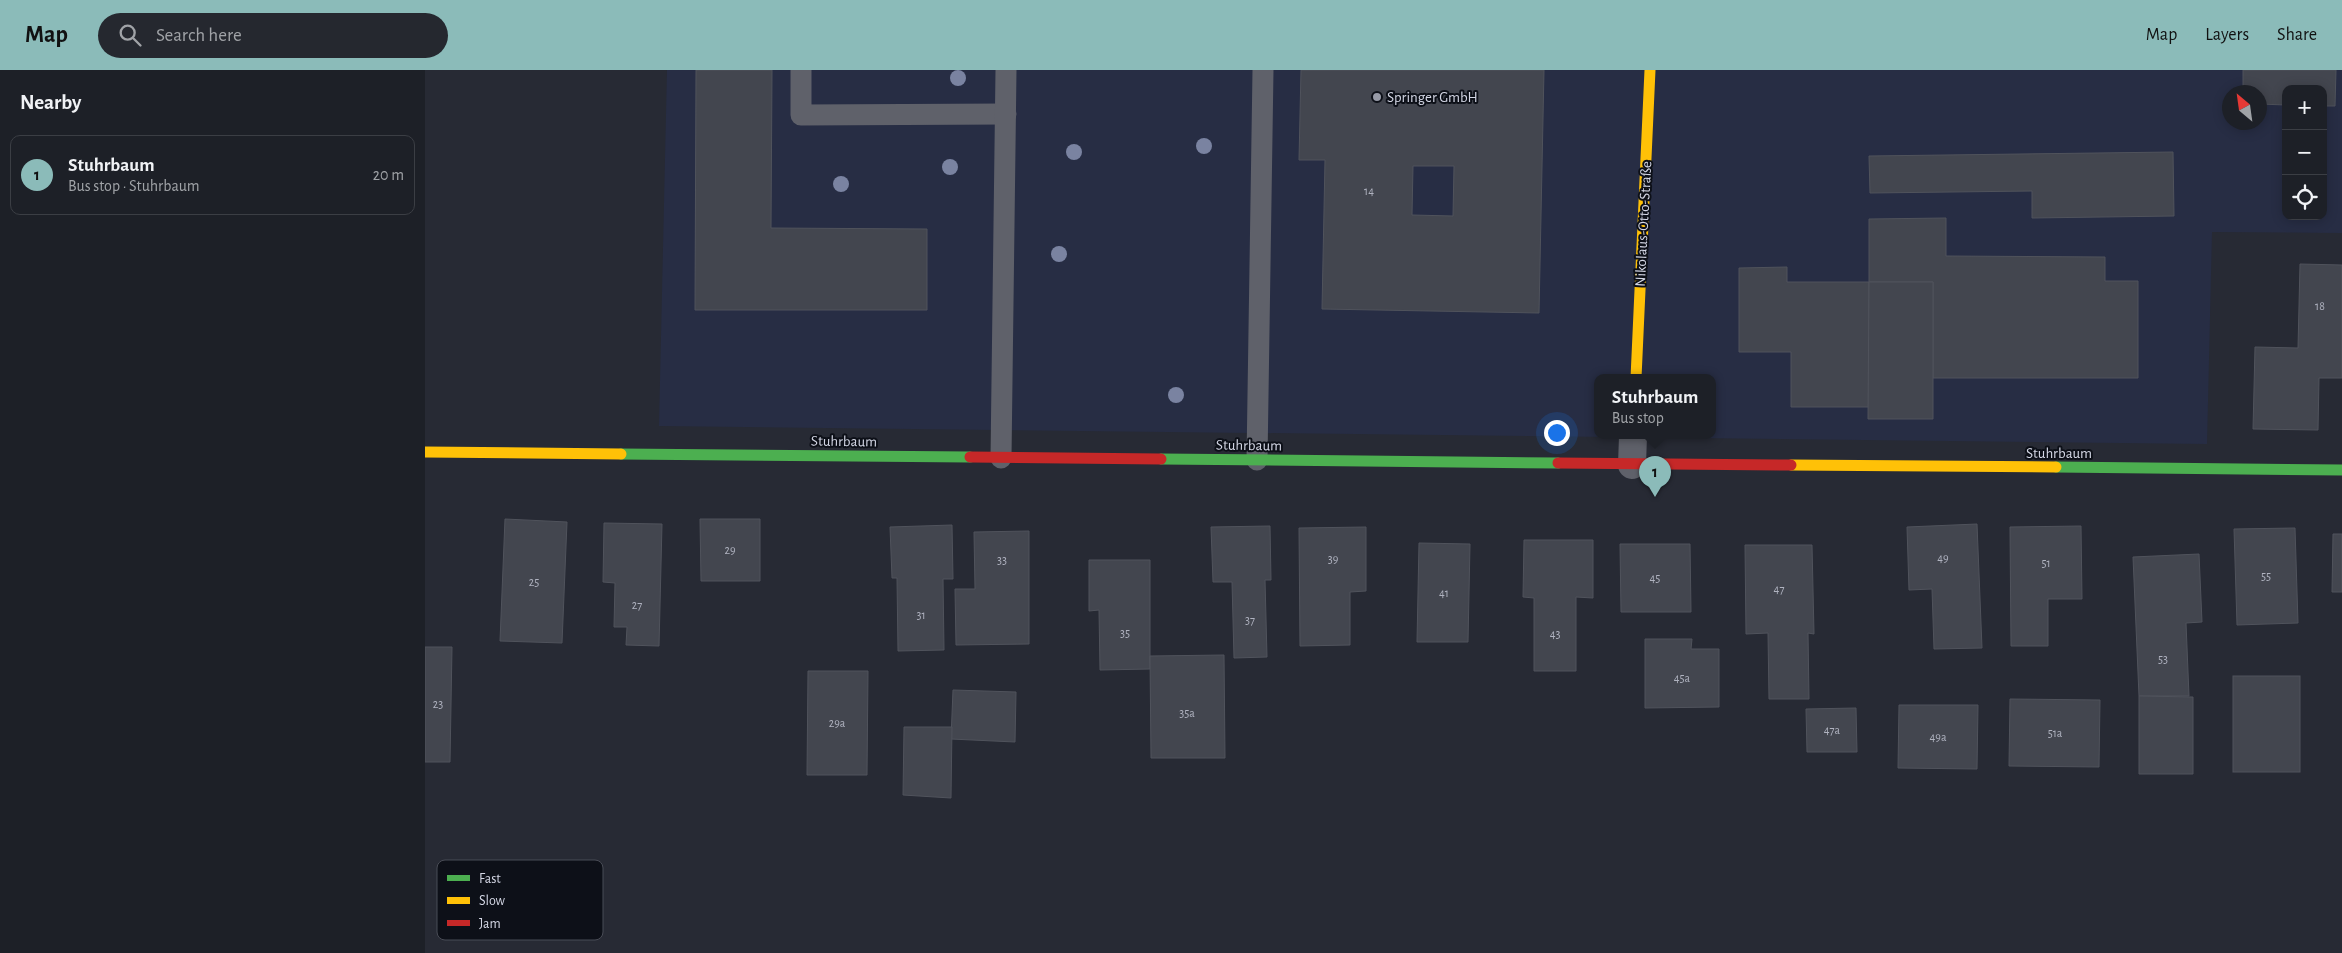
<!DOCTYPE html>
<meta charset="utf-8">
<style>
body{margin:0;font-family:"Alegreya Sans",sans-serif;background:#25282f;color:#f1f3f6}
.controls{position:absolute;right:15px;top:15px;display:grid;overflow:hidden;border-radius:10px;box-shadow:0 2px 12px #0003}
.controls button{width:45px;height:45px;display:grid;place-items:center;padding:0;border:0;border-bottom:1px solid #3b3e44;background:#1d2027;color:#f1f3f6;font:25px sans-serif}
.compass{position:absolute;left:1797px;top:15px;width:45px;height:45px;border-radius:50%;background:#1d2027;box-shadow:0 2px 12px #0003;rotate:331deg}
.you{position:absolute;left:1131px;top:362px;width:18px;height:18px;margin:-12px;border:4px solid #fff;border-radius:50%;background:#1a73e8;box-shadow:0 0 0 8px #1a73e833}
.badge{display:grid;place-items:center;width:32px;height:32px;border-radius:50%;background:#8bbbb9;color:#111;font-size:16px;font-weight:700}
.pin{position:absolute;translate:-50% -41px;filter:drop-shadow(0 1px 2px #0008)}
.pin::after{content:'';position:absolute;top:26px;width:18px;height:15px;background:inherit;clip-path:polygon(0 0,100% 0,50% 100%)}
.popup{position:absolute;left:1169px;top:304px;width:122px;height:65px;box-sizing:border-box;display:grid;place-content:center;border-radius:10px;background:#1d2027;filter:drop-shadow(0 1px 4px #0005);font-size:16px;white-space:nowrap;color:#a0a3a7}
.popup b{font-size:19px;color:#f1f3f6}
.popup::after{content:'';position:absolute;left:50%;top:100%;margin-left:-10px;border:10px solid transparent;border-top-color:#1d2027}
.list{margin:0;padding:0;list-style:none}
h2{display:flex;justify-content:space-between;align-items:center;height:65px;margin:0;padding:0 20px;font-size:21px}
h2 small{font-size:16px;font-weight:400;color:#a0a3a7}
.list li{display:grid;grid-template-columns:32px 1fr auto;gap:15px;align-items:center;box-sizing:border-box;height:80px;margin:0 10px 10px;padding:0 10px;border:1px solid #3b3e44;border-radius:10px}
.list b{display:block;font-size:19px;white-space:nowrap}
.list p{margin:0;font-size:16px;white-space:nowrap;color:#a0a3a7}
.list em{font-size:16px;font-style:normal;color:#a0a3a7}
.icon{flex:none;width:28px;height:28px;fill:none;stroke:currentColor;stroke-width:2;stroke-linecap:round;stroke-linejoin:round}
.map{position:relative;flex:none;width:1917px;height:883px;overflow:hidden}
header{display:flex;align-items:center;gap:30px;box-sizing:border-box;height:70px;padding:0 25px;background:#8bbbb9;color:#111}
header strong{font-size:24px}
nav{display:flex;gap:28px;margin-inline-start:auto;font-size:18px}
.search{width:350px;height:45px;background:#25282f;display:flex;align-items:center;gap:12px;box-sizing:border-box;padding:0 18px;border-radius:28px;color:#a0a3a7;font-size:19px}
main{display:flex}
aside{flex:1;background:#1d2027}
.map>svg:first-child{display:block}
.built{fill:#272d44;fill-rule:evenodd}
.building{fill:#43464f;stroke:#50535c;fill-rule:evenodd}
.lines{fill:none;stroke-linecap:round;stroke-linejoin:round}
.lane{stroke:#5f616a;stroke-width:21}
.street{stroke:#5f616a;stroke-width:28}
.fast{stroke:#4caf50;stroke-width:11}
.slow{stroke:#ffc107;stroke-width:11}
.jam{stroke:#c62828;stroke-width:11}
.tree{fill:#7a83a1}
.poi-dot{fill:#979aa7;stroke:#0d1018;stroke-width:2}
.labels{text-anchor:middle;stroke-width:4;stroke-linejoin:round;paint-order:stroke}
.number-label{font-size:12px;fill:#b0b3c0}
.poi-label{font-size:15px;fill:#d4d7e5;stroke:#0d1018;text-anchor:start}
.street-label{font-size:15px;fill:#d4d7e5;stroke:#0d1018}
.key{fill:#0d1018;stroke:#494c56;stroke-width:1}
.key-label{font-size:14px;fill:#d4d7e5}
</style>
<header>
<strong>Map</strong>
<div class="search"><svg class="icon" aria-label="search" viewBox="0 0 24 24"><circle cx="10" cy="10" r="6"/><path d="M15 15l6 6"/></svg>Search here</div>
<nav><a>Map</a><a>Layers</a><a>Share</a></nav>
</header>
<main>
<aside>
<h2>Nearby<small></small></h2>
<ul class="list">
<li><span class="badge">1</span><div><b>Stuhrbaum</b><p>Bus stop · Stuhrbaum</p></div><em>20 m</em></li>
</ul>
</aside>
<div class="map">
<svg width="1917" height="883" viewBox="0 0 1917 883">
<rect width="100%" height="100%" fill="#272a34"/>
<!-- built -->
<path class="built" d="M242 0H1917V163L1787 162 1782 374 234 356ZM1861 19H1898V146H1861ZM1804 22H1834V52H1804ZM1172 308H1288V366H1172Z"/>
<!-- building -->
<g class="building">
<polygon points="271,0 347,0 346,158 502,159 502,240 270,240"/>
<path d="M876 0H1119L1114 243 897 239 900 90H874ZM988 96H1029L1028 146 987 145Z"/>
<polygon points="1818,0 1911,0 1910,36 1898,36 1898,19 1861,19 1861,35 1834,34 1834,22 1818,22"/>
<polygon points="1748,82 1749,146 1607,148 1607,121 1445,123 1444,86"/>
<polygon points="1521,148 1521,186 1680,187 1680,211 1713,211 1713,308 1508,308 1508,212 1444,212 1444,149"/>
<polygon points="1875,194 1917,195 1917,308 1894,308 1893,360 1828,359 1830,277 1873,278"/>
<polygon points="1362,197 1362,212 1444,212 1444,337 1366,337 1366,282 1314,282 1314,198"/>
<polygon points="1444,212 1508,212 1508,349 1443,349"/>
<polygon points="80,449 142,452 137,573 75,571"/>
<polygon points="275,449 335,449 335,511 276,511"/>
<polygon points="179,453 237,454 234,576 201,575 202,557 189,557 190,513 178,512"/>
<polygon points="1552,454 1557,578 1509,579 1507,519 1484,520 1482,457"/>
<polygon points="527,455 528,509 518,509 519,580 473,581 472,508 467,508 465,457"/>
<polygon points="845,456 846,510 840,510 842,587 809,588 807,512 788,512 786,457"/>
<polygon points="1656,456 1657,529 1623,529 1623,576 1586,576 1585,457"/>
<polygon points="941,457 941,521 925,522 925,575 875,576 874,458"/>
<polygon points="1870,458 1873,553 1812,555 1809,459"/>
<polygon points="604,461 604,574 531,575 530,519 550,519 549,462"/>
<polygon points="1908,464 1917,464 1917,522 1907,522"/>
<polygon points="1099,470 1168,470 1168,528 1151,527 1151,601 1109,601 1109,528 1098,527"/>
<polygon points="994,473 1045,474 1043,572 992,572"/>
<polygon points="1195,474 1265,474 1266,542 1196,542"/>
<polygon points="1320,475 1387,475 1389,564 1383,563 1384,629 1344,629 1343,563 1321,564"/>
<polygon points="1774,484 1777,552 1761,553 1764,626 1714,626 1708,487"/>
<polygon points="664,490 725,490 725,599 675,600 674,540 664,541"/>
<polygon points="1220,569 1267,569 1266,579 1294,579 1294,637 1220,638"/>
<polygon points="0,577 27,577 25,692 0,692"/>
<polygon points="799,585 800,688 726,688 725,586"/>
<polygon points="383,601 443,601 442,705 382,705"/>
<rect x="1808" y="606" width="67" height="96"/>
<polygon points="528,620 591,622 590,672 526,669"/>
<polygon points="1714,626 1768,627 1768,704 1714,704"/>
<polygon points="1585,629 1675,630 1674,697 1584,696"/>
<polygon points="1474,635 1553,635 1552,699 1473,698"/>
<polygon points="1431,638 1432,682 1382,682 1381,639"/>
<polygon points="479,657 527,657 526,728 478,725"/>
</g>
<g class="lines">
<!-- lane -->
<g class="lane">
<polyline points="376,0 376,45 581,44"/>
<polyline points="576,388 581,0"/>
<polyline points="832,390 838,0"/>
</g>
<!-- street -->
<polyline class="street" points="1207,395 1208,366"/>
<!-- fast -->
<g class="fast">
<polyline points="196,384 545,387"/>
<polyline points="736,389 1133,393"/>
<polyline points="1631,397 1917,400"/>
</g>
<!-- slow -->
<g class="slow">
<polyline points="1211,308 1225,0"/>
<polyline points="0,382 196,384"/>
<polyline points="1366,395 1631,397"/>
</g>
<!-- jam -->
<g class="jam">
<polyline points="545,387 736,389"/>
<polyline points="1133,393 1366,395"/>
</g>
</g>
<!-- trees -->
<g class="tree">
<circle cx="533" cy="8" r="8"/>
<circle cx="779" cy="76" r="8"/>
<circle cx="649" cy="82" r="8"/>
<circle cx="525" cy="97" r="8"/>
<circle cx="416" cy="114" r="8"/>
<circle cx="634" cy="184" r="8"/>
<circle cx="751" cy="325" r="8"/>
</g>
<!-- markers -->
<circle class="poi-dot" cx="952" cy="27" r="5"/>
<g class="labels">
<!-- number labels -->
<g class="number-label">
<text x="944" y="125">14</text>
<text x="1895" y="240">18</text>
<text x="305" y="484">29</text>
<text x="1518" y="492">49</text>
<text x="908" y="493">39</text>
<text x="577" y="494">33</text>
<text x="1621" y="497">51</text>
<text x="1841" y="510">55</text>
<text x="1230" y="512">45</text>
<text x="109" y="516">25</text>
<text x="1354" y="523">47</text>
<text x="1019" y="527">41</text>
<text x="212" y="539">27</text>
<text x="496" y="549">31</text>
<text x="825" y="554">37</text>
<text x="700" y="567">35</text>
<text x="1130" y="568">43</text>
<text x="1738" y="593">53</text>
<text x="1257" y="612">45a</text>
<text x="13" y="638">23</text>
<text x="762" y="647">35a</text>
<text x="412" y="657">29a</text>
<text x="1407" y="664">47a</text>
<text x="1630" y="667">51a</text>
<text x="1513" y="671">49a</text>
</g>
<!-- poi labels -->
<g class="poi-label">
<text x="962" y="32">Springer GmbH</text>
</g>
<!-- street labels -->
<g class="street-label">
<text transform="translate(1218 154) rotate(-87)" y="5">Nikolaus-Otto-Straße</text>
<text transform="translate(419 371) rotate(1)" y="5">Stuhrbaum</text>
<text transform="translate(824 375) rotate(1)" y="5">Stuhrbaum</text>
<text x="1634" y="388">Stuhrbaum</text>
</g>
</g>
<!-- legend -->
<rect x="12" y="790" width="166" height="80" rx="8" class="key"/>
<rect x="22" y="805" width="23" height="6" fill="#4caf50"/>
<rect x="22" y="827" width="23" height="7" fill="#ffc107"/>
<rect x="22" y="850" width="23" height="6" fill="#c62828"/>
<g class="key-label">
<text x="54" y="813">Fast</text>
<text x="54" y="835">Slow</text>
<text x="54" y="858">Jam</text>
</g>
</svg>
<div class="controls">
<button>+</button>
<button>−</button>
<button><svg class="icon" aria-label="locate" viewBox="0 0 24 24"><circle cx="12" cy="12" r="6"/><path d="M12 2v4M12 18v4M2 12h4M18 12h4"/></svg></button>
</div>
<svg class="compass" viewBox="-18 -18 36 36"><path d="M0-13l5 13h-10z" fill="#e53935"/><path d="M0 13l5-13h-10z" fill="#a0a3a7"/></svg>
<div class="you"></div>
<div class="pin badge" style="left:1230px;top:427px">1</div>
<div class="popup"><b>Stuhrbaum</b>Bus stop</div>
</div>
</main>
